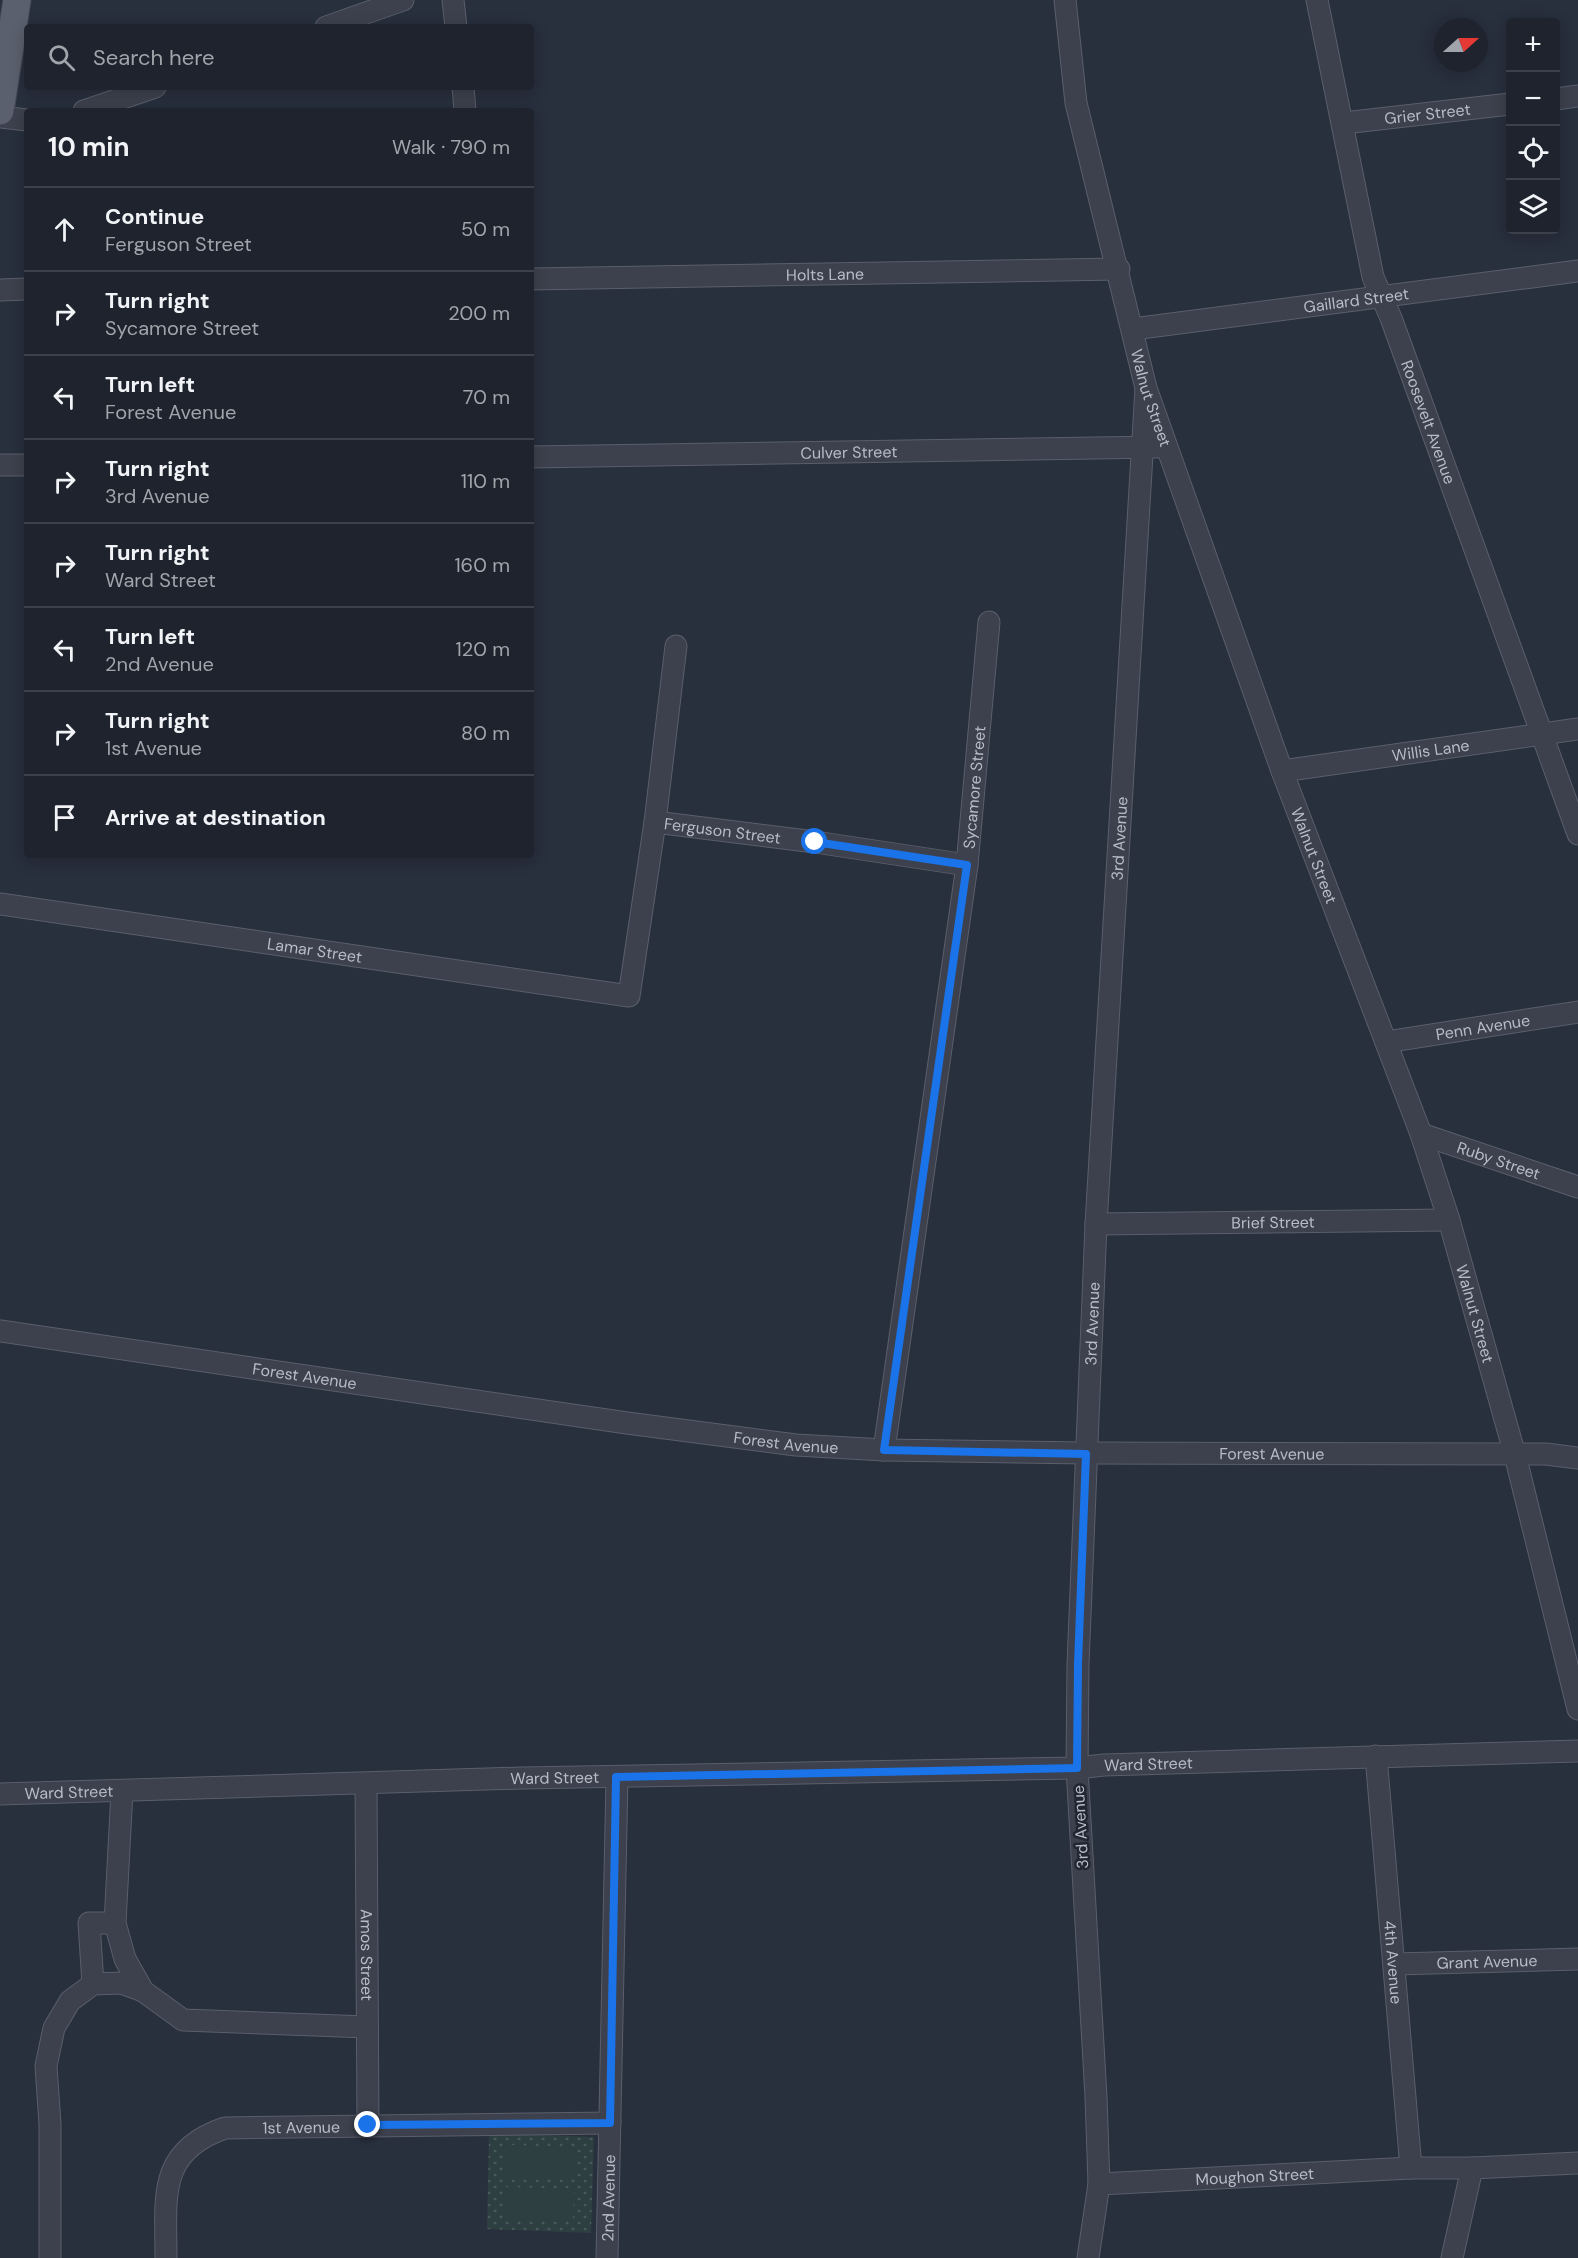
<!DOCTYPE html>
<meta charset="utf-8">
<style>
body{margin:0;font-family:"DM Sans",sans-serif;background:#2b2f3a;color:#f1f3f6}
.controls{position:absolute;right:18px;top:18px;display:grid;overflow:hidden;border-radius:6px;box-shadow:0 3px 15px #0003}
.controls button{width:54px;height:54px;display:grid;place-items:center;padding:0;border:0;border-bottom:2px solid #3c404a;background:#1e232e;color:#f1f3f6;font:30px sans-serif}
.compass{position:absolute;left:1434px;top:18px;width:54px;height:54px;border-radius:50%;background:#1e232e;box-shadow:0 3px 15px #0003;rotate:69deg}
.stop{position:absolute;width:18px;height:18px;margin:-14px;border:4px solid #1a73e8;border-radius:50%;background:#fff}
.stop.end{background:#1a73e8;border-color:#fff;box-shadow:0 2px 6px #0008}
.list{margin:0;padding:0;list-style:none}
h2{display:flex;justify-content:space-between;align-items:center;height:78px;margin:0;padding:0 24px;font-size:26px}
h2 small{font-size:20px;font-weight:400;color:#a1a4aa}
.list li{display:grid;grid-template-columns:39px 1fr auto;gap:18px;align-items:center;box-sizing:border-box;height:84px;padding:0 24px;border-top:2px solid #3c404a}
.list b{display:block;font-size:22px;white-space:nowrap}
.list p{margin:0;font-size:20px;white-space:nowrap;color:#a1a4aa}
.list em{font-size:20px;font-style:normal;color:#a1a4aa}
.icon{flex:none;width:33px;height:33px;fill:none;stroke:currentColor;stroke-width:2;stroke-linecap:round;stroke-linejoin:round}
.map{position:relative;flex:none;width:1578px;height:2258px;overflow:hidden}
.search{position:absolute;background:#1e232e;box-shadow:0 3px 15px #0003;left:24px;top:24px;width:510px;height:66px;display:flex;align-items:center;gap:15px;box-sizing:border-box;padding:0 21px;border-radius:6px;color:#a1a4aa;font-size:22px}
.panel{position:absolute;background:#1e232e;box-shadow:0 3px 15px #0003;left:24px;top:108px;width:510px;height:750px;border-radius:6px}
.map>svg:first-child{display:block}
.grass{fill:url(#grass-dots)}
.pitch{fill:#2e3f42}
.lines{fill:none;stroke-linecap:round;stroke-linejoin:round}
.minor-casing{stroke:#5a5f6b;stroke-width:23}
.major-casing{stroke:#454a56;stroke-width:29}
.minor{stroke:#3c414d;stroke-width:21}
.major{stroke:#5a606d;stroke-width:27}
.route{stroke:#1a73e8;stroke-width:8}
.labels{text-anchor:middle;stroke-width:5;stroke-linejoin:round;paint-order:stroke}
.street-label{font-size:16px;fill:#b8bcc8;stroke:#202632}
</style>
<div class="map">
<svg width="1578" height="2258" viewBox="0 0 1578 2258">
<defs>
<pattern id="grass-dots" width="8" height="8" patternUnits="userSpaceOnUse" patternTransform="scale(1.5)"><rect width="8" height="8" fill="#2e3f42"/><path d="M2 2h.1M6 6h.1" fill="none" stroke="#4a595c" stroke-width="1.8" stroke-linecap="round"/></pattern>
</defs>
<rect width="100%" height="100%" fill="#282f3d"/>
<!-- grass -->
<polygon class="grass" points="489,2133 594,2137 591,2233 487,2229"/>
<!-- pitch -->
<g class="pitch">
<polygon points="506,2145 575,2147 574,2179 505,2176"/>
<polygon points="505,2187 574,2189 573,2221 504,2219"/>
</g>
<g class="lines">
<!-- minor casing -->
<g class="minor-casing">
<g id="minor">
<polyline points="453,0 456,27"/>
<path id="s1" d="M1065 0 1076 103 1146 388 1282 771 1421 1134 1449 1220 1515 1455 1578 1709"/>
<path id="s2" d="M1317 0 1373 277 1391 318 1578 834"/>
<polyline points="326,27 403,0"/>
<polyline points="463,87 465,111"/>
<polyline points="1556,99 1578,96"/>
<polyline points="84,111 155,87"/>
<polyline points="0,117 27,120"/>
<path id="s3" d="M1344 123 1510 104"/>
<path id="s4" d="M531 279 1119 269"/>
<polyline points="0,290 27,289"/>
<path id="s5" d="M1133 329 1578 271"/>
<path id="s6" d="M531 457 1157 447"/>
<polyline points="0,465 27,465"/>
<path id="s7" d="M1282 771 1578 729"/>
<path id="s8" d="M655 822 815 842 967 865"/>
<path id="s9" d="M0 904 629 996 655 822 676 646"/>
<path id="s10" d="M1386 1042 1578 1012"/>
<path id="s11" d="M1421 1134 1578 1187"/>
<path id="s12" d="M1096 1224 1449 1220"/>
<path id="s13" d="M0 1331 627 1423 796 1445 884 1450 1086 1453 1546 1454 1578 1458"/>
<path id="s14" d="M884 1450 967 865 989 622"/>
<path id="s15" d="M1376 1756 1411 2168"/>
<path id="s16" d="M366 1785 368 2125"/>
<polyline points="122,1791 115,1923 125,1959 143,1991 183,2020 367,2027"/>
<path id="s17" d="M0 1794 522 1778 1077 1768 1104 1765 1578 1751"/>
<path id="s18" d="M1395 1964 1578 1959"/>
<polyline points="93,1984 89,1923 115,1923"/>
<path id="s19" d="M1099 2184 1411 2168H1472L1578 2163"/>
<polyline points="50,2258 50,2124 46,2066 54,2028 70,2001 93,1984 121,1983 143,1991"/>
<path id="s20" d="M166 2258C166 2197 157 2151 225 2128L610 2123"/>
<path id="s21" d="M607 2258 617 1777"/>
<path id="s22" d="M1088 2258 1099 2184 1096 2097 1077 1768 1078 1664 1096 1224 1146 388"/>
<polyline points="1452,2258 1472,2168"/>
</g>
</g>
<!-- major casing -->
<g class="major-casing">
<polyline id="major" points="0,111 17,0"/>
</g>
<!-- minor -->
<use href="#minor" class="minor"/>
<!-- major -->
<use href="#major" class="major"/>
</g>
<g class="lines">
<!-- route -->
<polyline class="route" points="368,2125 610,2123 616,1777 1077,1768 1078,1664 1086,1454 884,1450 967,865 815,842"/>
</g>
<g class="labels">
<!-- street labels -->
<g class="street-label">
<text dy="6" stroke="none"><textPath href="#s3" startOffset="84">Grier Street</textPath></text>
<text dy="6" stroke="none"><textPath href="#s4" startOffset="294">Holts Lane</textPath></text>
<text dy="6" stroke="none"><textPath href="#s5" startOffset="225">Gaillard Street</textPath></text>
<text dy="6" stroke="none"><textPath href="#s1" startOffset="408">Walnut Street</textPath></text>
<text dy="6" stroke="none"><textPath href="#s2" startOffset="438">Roosevelt Avenue</textPath></text>
<text dy="6" stroke="none"><textPath href="#s6" startOffset="318">Culver Street</textPath></text>
<text dy="6" stroke="none"><textPath href="#s7" startOffset="150">Willis Lane</textPath></text>
<text dy="6" stroke="none"><textPath href="#s14" startOffset="669">Sycamore Street</textPath></text>
<text dy="6" stroke="none"><textPath href="#s8" startOffset="68">Ferguson Street</textPath></text>
<text dy="6" stroke="none"><textPath href="#s22" startOffset="1422">3rd Avenue</textPath></text>
<text dy="6" stroke="none"><textPath href="#s1" startOffset="894">Walnut Street</textPath></text>
<text dy="6" stroke="none"><textPath href="#s9" startOffset="318">Lamar Street</textPath></text>
<text dy="6" stroke="none"><textPath href="#s10" startOffset="98">Penn Avenue</textPath></text>
<text dy="6" stroke="none"><textPath href="#s11" startOffset="82">Ruby Street</textPath></text>
<text dy="6" stroke="none"><textPath href="#s12" startOffset="177">Brief Street</textPath></text>
<text dy="6" stroke="none"><textPath href="#s1" startOffset="1380">Walnut Street</textPath></text>
<text dy="6" stroke="none"><textPath href="#s22" startOffset="936">3rd Avenue</textPath></text>
<text dy="6" stroke="none"><textPath href="#s13" startOffset="308">Forest Avenue</textPath></text>
<text dy="6" stroke="none"><textPath href="#s13" startOffset="794">Forest Avenue</textPath></text>
<text dy="6" stroke="none"><textPath href="#s13" startOffset="1280">Forest Avenue</textPath></text>
<text dy="6" stroke="none"><textPath href="#s17" startOffset="1149">Ward Street</textPath></text>
<text dy="6" stroke="none"><textPath href="#s17" startOffset="555">Ward Street</textPath></text>
<text dy="6" stroke="none"><textPath href="#s17" startOffset="69">Ward Street</textPath></text>
<text transform="translate(1080 1827) rotate(-93)" y="6">3rd Avenue</text>
<text dy="6" stroke="none"><textPath href="#s16" startOffset="170">Amos Street</textPath></text>
<text dy="6" stroke="none"><textPath href="#s15" startOffset="207">4th Avenue</textPath></text>
<text dy="6" stroke="none"><textPath href="#s18" startOffset="92">Grant Avenue</textPath></text>
<text dy="6" stroke="none"><textPath href="#s20" startOffset="234">1st Avenue</textPath></text>
<text dy="6" stroke="none"><textPath href="#s19" startOffset="156">Moughon Street</textPath></text>
<text dy="6" stroke="none"><textPath href="#s21" startOffset="60">2nd Avenue</textPath></text>
</g>
</g>
</svg>
<div class="controls">
<button>+</button>
<button>−</button>
<button><svg class="icon" aria-label="locate" viewBox="0 0 24 24"><circle cx="12" cy="12" r="6"/><path d="M12 2v4M12 18v4M2 12h4M18 12h4"/></svg></button>
<button><svg class="icon" aria-label="layers" viewBox="0 0 24 24"><path d="M12 4l9 5-9 5-9-5zM3 14l9 5 9-5"/></svg></button>
</div>
<svg class="compass" viewBox="-18 -18 36 36"><path d="M0-13l5 13h-10z" fill="#e53935"/><path d="M0 13l5-13h-10z" fill="#a1a4aa"/></svg>
<div class="stop" style="left:815px;top:842px"></div>
<div class="stop end" style="left:368px;top:2125px"></div>
<div class="search"><svg class="icon" aria-label="search" viewBox="0 0 24 24"><circle cx="10" cy="10" r="6"/><path d="M15 15l6 6"/></svg>Search here</div>
<section class="panel">
<h2>10 min<small>Walk · 790 m</small></h2>
<ul class="list">
<li><svg class="icon" aria-label="ahead" viewBox="0 0 24 24"><path d="M12 20V5M6 11l6-6 6 6"/></svg><div><b>Continue</b><p>Ferguson Street</p></div><em>50 m</em></li>
<li><svg class="icon" aria-label="right" viewBox="0 0 24 24"><path d="M7 20v-9h11M14 6l5 5-5 5"/></svg><div><b>Turn right</b><p>Sycamore Street</p></div><em>200 m</em></li>
<li><svg class="icon" aria-label="left" viewBox="0 0 24 24"><path d="M17 20v-9H6M10 6l-5 5 5 5"/></svg><div><b>Turn left</b><p>Forest Avenue</p></div><em>70 m</em></li>
<li><svg class="icon" aria-label="right" viewBox="0 0 24 24"><path d="M7 20v-9h11M14 6l5 5-5 5"/></svg><div><b>Turn right</b><p>3rd Avenue</p></div><em>110 m</em></li>
<li><svg class="icon" aria-label="right" viewBox="0 0 24 24"><path d="M7 20v-9h11M14 6l5 5-5 5"/></svg><div><b>Turn right</b><p>Ward Street</p></div><em>160 m</em></li>
<li><svg class="icon" aria-label="left" viewBox="0 0 24 24"><path d="M17 20v-9H6M10 6l-5 5 5 5"/></svg><div><b>Turn left</b><p>2nd Avenue</p></div><em>120 m</em></li>
<li><svg class="icon" aria-label="right" viewBox="0 0 24 24"><path d="M7 20v-9h11M14 6l5 5-5 5"/></svg><div><b>Turn right</b><p>1st Avenue</p></div><em>80 m</em></li>
<li><svg class="icon" aria-label="arrive" viewBox="0 0 24 24"><path d="M6 21V4h12l-3 4 3 4H6"/></svg><div><b>Arrive at destination</b></div></li>
</ul>
</section>
</div>
